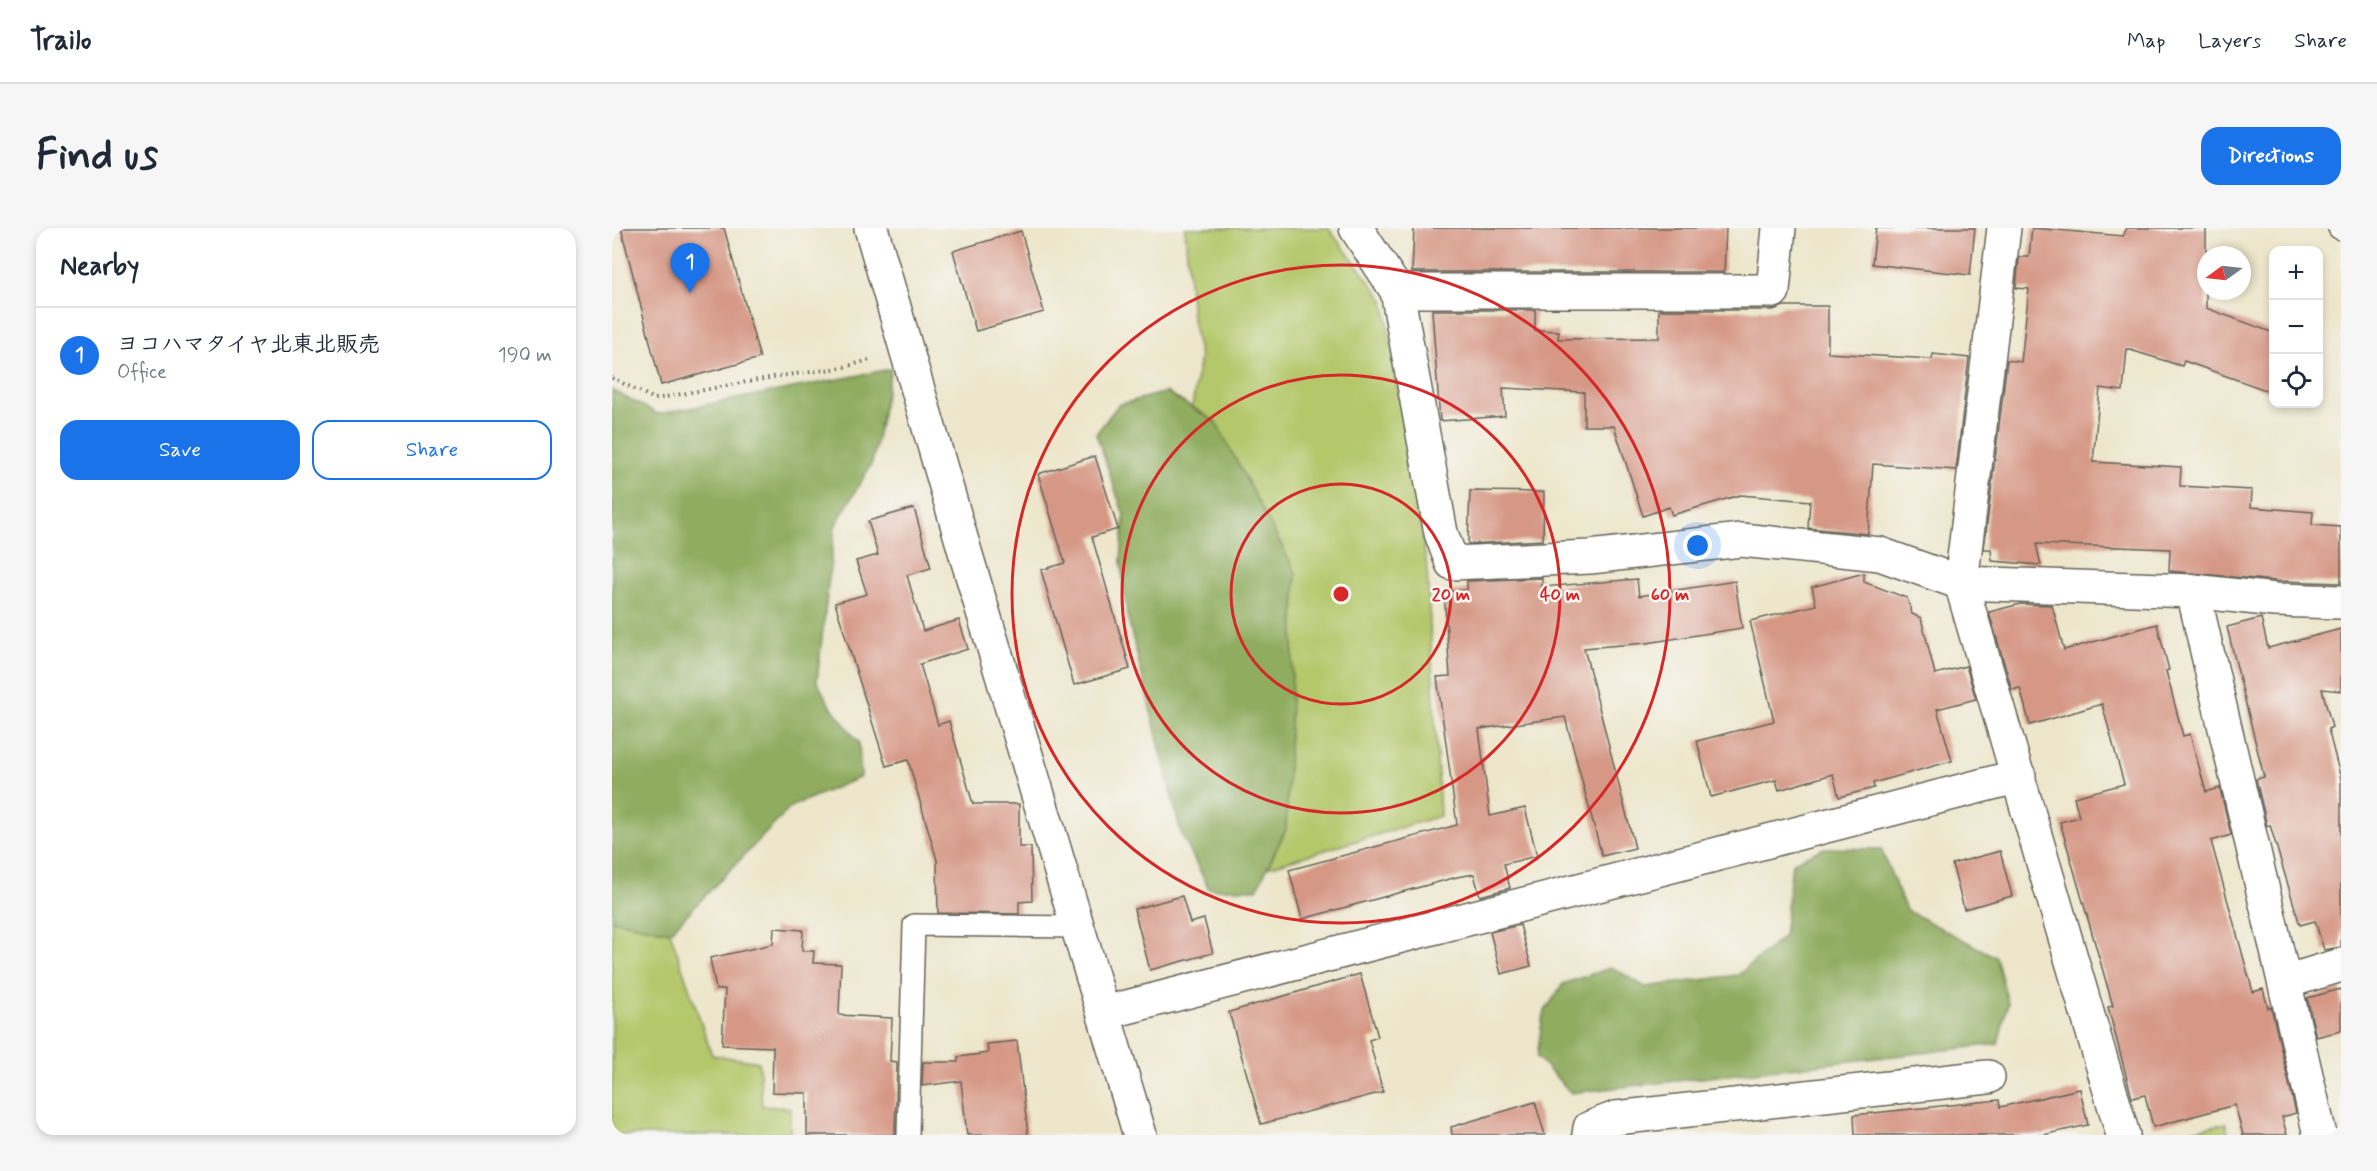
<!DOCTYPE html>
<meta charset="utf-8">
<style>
body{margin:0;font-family:Mynerve,"Klee One",sans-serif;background:#f6f6f7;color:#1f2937}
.controls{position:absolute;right:18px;top:18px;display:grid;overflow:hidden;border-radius:12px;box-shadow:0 3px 9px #0003}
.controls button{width:54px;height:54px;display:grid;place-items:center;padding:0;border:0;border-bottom:2px solid #e0e1e3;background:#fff;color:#1f2937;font:30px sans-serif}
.compass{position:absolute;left:1585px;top:18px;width:54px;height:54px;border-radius:50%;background:#fff;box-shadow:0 3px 9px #0003;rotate:255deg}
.you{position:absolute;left:1086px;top:318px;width:21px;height:21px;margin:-15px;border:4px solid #fff;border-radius:50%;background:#1a73e8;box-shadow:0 0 0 9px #1a73e833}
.badge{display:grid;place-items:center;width:39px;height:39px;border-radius:50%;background:#1a73e8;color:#fff;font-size:20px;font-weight:700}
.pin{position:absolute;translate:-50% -50px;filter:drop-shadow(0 2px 3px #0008)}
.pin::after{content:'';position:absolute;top:32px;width:21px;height:18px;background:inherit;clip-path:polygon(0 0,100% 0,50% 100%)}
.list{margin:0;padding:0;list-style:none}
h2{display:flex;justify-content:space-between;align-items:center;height:78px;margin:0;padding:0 24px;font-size:26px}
h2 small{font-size:20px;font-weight:400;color:#747a83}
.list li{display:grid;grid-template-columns:39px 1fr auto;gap:18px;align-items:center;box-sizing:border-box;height:96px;padding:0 24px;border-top:2px solid #e0e1e3}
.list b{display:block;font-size:22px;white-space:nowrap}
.list p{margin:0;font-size:20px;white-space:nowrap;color:#747a83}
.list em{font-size:20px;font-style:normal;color:#747a83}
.actions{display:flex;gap:12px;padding:18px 24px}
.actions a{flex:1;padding:14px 0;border:2px solid #1a73e8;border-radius:18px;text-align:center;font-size:21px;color:#1a73e8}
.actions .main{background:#1a73e8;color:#fff}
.icon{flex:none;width:33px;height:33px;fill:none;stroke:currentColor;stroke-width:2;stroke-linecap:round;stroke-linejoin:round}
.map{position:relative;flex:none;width:1729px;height:907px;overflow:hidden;border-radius:18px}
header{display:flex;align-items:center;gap:36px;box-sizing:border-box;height:84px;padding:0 30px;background:#fff;border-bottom:2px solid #e0e1e3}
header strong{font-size:28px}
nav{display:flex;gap:33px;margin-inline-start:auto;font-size:21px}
.intro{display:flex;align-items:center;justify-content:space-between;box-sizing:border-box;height:144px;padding:0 36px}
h1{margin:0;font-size:42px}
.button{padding:15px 27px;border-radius:18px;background:#1a73e8;color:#fff;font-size:21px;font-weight:700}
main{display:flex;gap:36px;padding:0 36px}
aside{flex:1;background:#fff;border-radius:18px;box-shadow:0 3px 9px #0003}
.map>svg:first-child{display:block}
.green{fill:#b4c76a;stroke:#687243;stroke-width:1.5}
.forest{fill:#8fac5e;stroke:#56643d;stroke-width:1.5}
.building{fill:#d69785}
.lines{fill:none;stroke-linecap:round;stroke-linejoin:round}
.lane-casing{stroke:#656359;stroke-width:24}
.street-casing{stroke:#656359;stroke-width:36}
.secondary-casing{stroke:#656359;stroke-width:36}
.path{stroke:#656359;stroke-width:4;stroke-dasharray:1.5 4.5;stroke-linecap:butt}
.lane{stroke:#fff;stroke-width:21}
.street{stroke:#fff;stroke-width:33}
.secondary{stroke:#fff;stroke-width:33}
.ring{fill:none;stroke:#d62828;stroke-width:3}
.centre{fill:#d62828;stroke:#f6f6f2;stroke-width:3}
.ring-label{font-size:18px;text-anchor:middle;font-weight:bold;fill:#d62828;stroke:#f6f6f2;stroke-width:5;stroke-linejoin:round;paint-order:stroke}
</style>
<header>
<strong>Trailo</strong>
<nav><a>Map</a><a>Layers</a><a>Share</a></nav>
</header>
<div class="intro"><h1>Find us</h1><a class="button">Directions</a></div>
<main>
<aside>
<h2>Nearby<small></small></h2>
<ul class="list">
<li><span class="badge">1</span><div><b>ヨコハマタイヤ北東北販売</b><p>Office</p></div><em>190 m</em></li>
</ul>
<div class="actions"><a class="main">Save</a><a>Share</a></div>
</aside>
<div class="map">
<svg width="1729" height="907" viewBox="0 0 1729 907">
<rect width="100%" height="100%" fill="#f6f6f2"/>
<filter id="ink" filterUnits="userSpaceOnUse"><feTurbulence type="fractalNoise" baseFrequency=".0167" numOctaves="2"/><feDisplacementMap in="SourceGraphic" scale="12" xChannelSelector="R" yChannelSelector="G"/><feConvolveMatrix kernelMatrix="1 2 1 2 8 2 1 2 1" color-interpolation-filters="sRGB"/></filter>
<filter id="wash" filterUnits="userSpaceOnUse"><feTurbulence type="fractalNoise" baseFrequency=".008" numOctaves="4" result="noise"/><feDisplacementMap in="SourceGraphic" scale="24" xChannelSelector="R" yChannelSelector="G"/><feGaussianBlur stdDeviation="1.35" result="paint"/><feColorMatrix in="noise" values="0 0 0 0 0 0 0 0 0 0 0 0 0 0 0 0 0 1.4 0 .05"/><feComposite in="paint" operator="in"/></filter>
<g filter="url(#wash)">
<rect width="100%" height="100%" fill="#ede6cb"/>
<!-- green -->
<g class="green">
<polygon points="573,0 716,0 772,72 815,339 828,588 656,639 674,601 675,533 604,194 580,179 588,129 580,91"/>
<polygon points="0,692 58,704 100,827 147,834 150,878 178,880 178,907 0,907"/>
<polygon points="1614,895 1616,907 1558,907"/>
</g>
<!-- forest -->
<g class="forest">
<polygon points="279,141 260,235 223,298 205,453 217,476 247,515 249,549 180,578 58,704 0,692 0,162 46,186"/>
<polygon points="554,164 604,194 684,345 674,601 645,661 597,661 569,605 515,387 509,334 512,287 484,206 506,177"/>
<polygon points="1212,620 1269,621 1294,682 1384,729 1396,775 1386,816 959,865 925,829 931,786 951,756 1000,739 1033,759 1126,747 1172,708 1180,635"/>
</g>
<g id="blocks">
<!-- building -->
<g class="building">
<polygon points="9,0 112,0 148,130 49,157"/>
<polygon points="802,0 1114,0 1112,44 800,44"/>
<polygon points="1264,0 1363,0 1358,47 1260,36"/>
<polygon points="1420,0 1511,8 1515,0 1594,0 1594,80 1662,105 1662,165 1572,133 1570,138 1515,121 1511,163 1488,160 1481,234 1569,239 1568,258 1640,262 1639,279 1701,284 1700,297 1729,299 1729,355 1664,353 1557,343 1558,321 1424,316 1429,337 1380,333 1379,321 1372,321 1395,132 1409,134 1417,61 1404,60 1407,29 1417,29"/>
<polygon points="409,3 432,84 364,103 341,23"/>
<polygon points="1172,78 1216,78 1216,125 1320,131 1321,126 1357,130 1344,242 1261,236 1256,306 1196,300 1198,273 1128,267 1060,287 1057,279 1031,288 1002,198 972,198 972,164 891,160 893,188 828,193 820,82 923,82 923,102 947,103 946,111 1047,110 1047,82 1161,82"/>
<polygon points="483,228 506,301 480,309 518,441 462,457 429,342 453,335 426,246"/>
<polygon points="858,263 932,264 931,312 856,316"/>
<polygon points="302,280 319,340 295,347 311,403 347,392 356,421 308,436 326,497 337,493 361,576 407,576 407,619 419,619 420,673 407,674 407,686 326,685 325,632 296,532 274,538 223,375 255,366 244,333 266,327 256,293"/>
<polygon points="1252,345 1252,354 1295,370 1300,386 1309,390 1323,446 1354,438 1364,471 1325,481 1340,533 1261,555 1262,560 1227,569 1221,546 1167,562 1164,552 1099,569 1085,513 1162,493 1138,393 1204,377 1200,359"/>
<polygon points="930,350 930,359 1025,351 1027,368 1123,353 1130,400 1035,415 972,420 1023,620 990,628 953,489 867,501 878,588 913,580 925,628 892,636 898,660 868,668 862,646 845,649 690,691 677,642 845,597 825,449 838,448 832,364 855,362 855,353"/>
<polygon points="1408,376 1440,377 1452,422 1545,396 1557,442 1554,443 1571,508 1578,506 1594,564 1608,560 1619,607 1599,613 1641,764 1651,761 1656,780 1659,779 1684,885 1670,889 1675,907 1631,907 1623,877 1541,899 1533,867 1520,870 1496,779 1501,778 1448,594 1467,589 1462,569 1512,556 1490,476 1418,497 1408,460 1400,462 1377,384"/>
<polygon points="1649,390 1656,420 1729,401 1729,463 1710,461 1720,499 1716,501 1729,551 1729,719 1712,722 1703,693 1688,697 1658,597 1655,598 1644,551 1652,549 1615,399"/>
<polygon points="1388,623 1400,668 1352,681 1340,636"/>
<polygon points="570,668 578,695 592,691 601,725 538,742 522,681"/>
<polygon points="908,697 919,738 889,746 878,704"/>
<polygon points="162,700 191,702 190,723 202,723 201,735 229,736 227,787 280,790 278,833 285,834 283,907 195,907 195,865 160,864 161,819 110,817 113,761 104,762 98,730 161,716"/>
<polygon points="748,746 766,809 757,812 771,864 649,896 617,784"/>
<polygon points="1729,761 1729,803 1704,809 1695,770"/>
<polygon points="405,813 416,907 355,907 349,853 310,858 311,834 346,834 346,829 376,825 375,816"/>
<polygon points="1468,861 1476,897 1431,907 1243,907 1242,887 1387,872 1388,879"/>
<polygon points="923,874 933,907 840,907 839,899"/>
</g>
</g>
</g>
<g filter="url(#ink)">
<use href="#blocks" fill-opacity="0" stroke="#656359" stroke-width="1.5"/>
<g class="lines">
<!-- lane casing -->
<g class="lane-casing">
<g id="lane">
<polyline points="1727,0 1729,1"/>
<polyline points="296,907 302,697 466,699"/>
</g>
</g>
<!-- street casing -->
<g class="street-casing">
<g id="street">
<polyline points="744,0 785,63 829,305 840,335 978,329 1129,312 1268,326 1349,355 1581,363 1663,372 1729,374"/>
<polyline points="1392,0 1349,355 1511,907"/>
<polyline points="785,63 1161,63 1167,0"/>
<polyline points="1581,363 1708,907"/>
<polyline points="1673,754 1729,737"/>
<polyline points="492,785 1407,548"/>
<polyline points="977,907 978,900 1004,890 1376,849"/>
</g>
</g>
<!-- secondary casing -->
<g class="secondary-casing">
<polyline id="secondary" points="259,0 354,327 528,907"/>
</g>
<!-- path -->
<polyline class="path" points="0,150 43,171 167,148 229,140 261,131"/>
<!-- lane -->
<use href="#lane" class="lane"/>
<!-- street -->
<use href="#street" class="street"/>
<!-- secondary -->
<use href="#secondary" class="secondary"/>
</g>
</g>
<!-- distance rings -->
<g class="ring">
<circle cx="729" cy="366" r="110"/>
<circle cx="729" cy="366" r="219"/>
<circle cx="729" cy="366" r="329"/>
</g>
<circle cx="729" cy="366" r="9" class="centre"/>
<g class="ring-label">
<text x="839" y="372">20 m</text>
<text x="948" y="372">40 m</text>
<text x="1058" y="372">60 m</text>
</g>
</svg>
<div class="controls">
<button>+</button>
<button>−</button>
<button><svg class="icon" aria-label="locate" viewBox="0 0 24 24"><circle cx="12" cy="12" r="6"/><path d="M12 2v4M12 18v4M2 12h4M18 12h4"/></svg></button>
</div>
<svg class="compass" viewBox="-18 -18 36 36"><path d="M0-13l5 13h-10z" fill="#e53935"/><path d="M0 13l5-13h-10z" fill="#747a83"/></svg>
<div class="you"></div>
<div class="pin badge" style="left:78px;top:65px">1</div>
</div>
</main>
